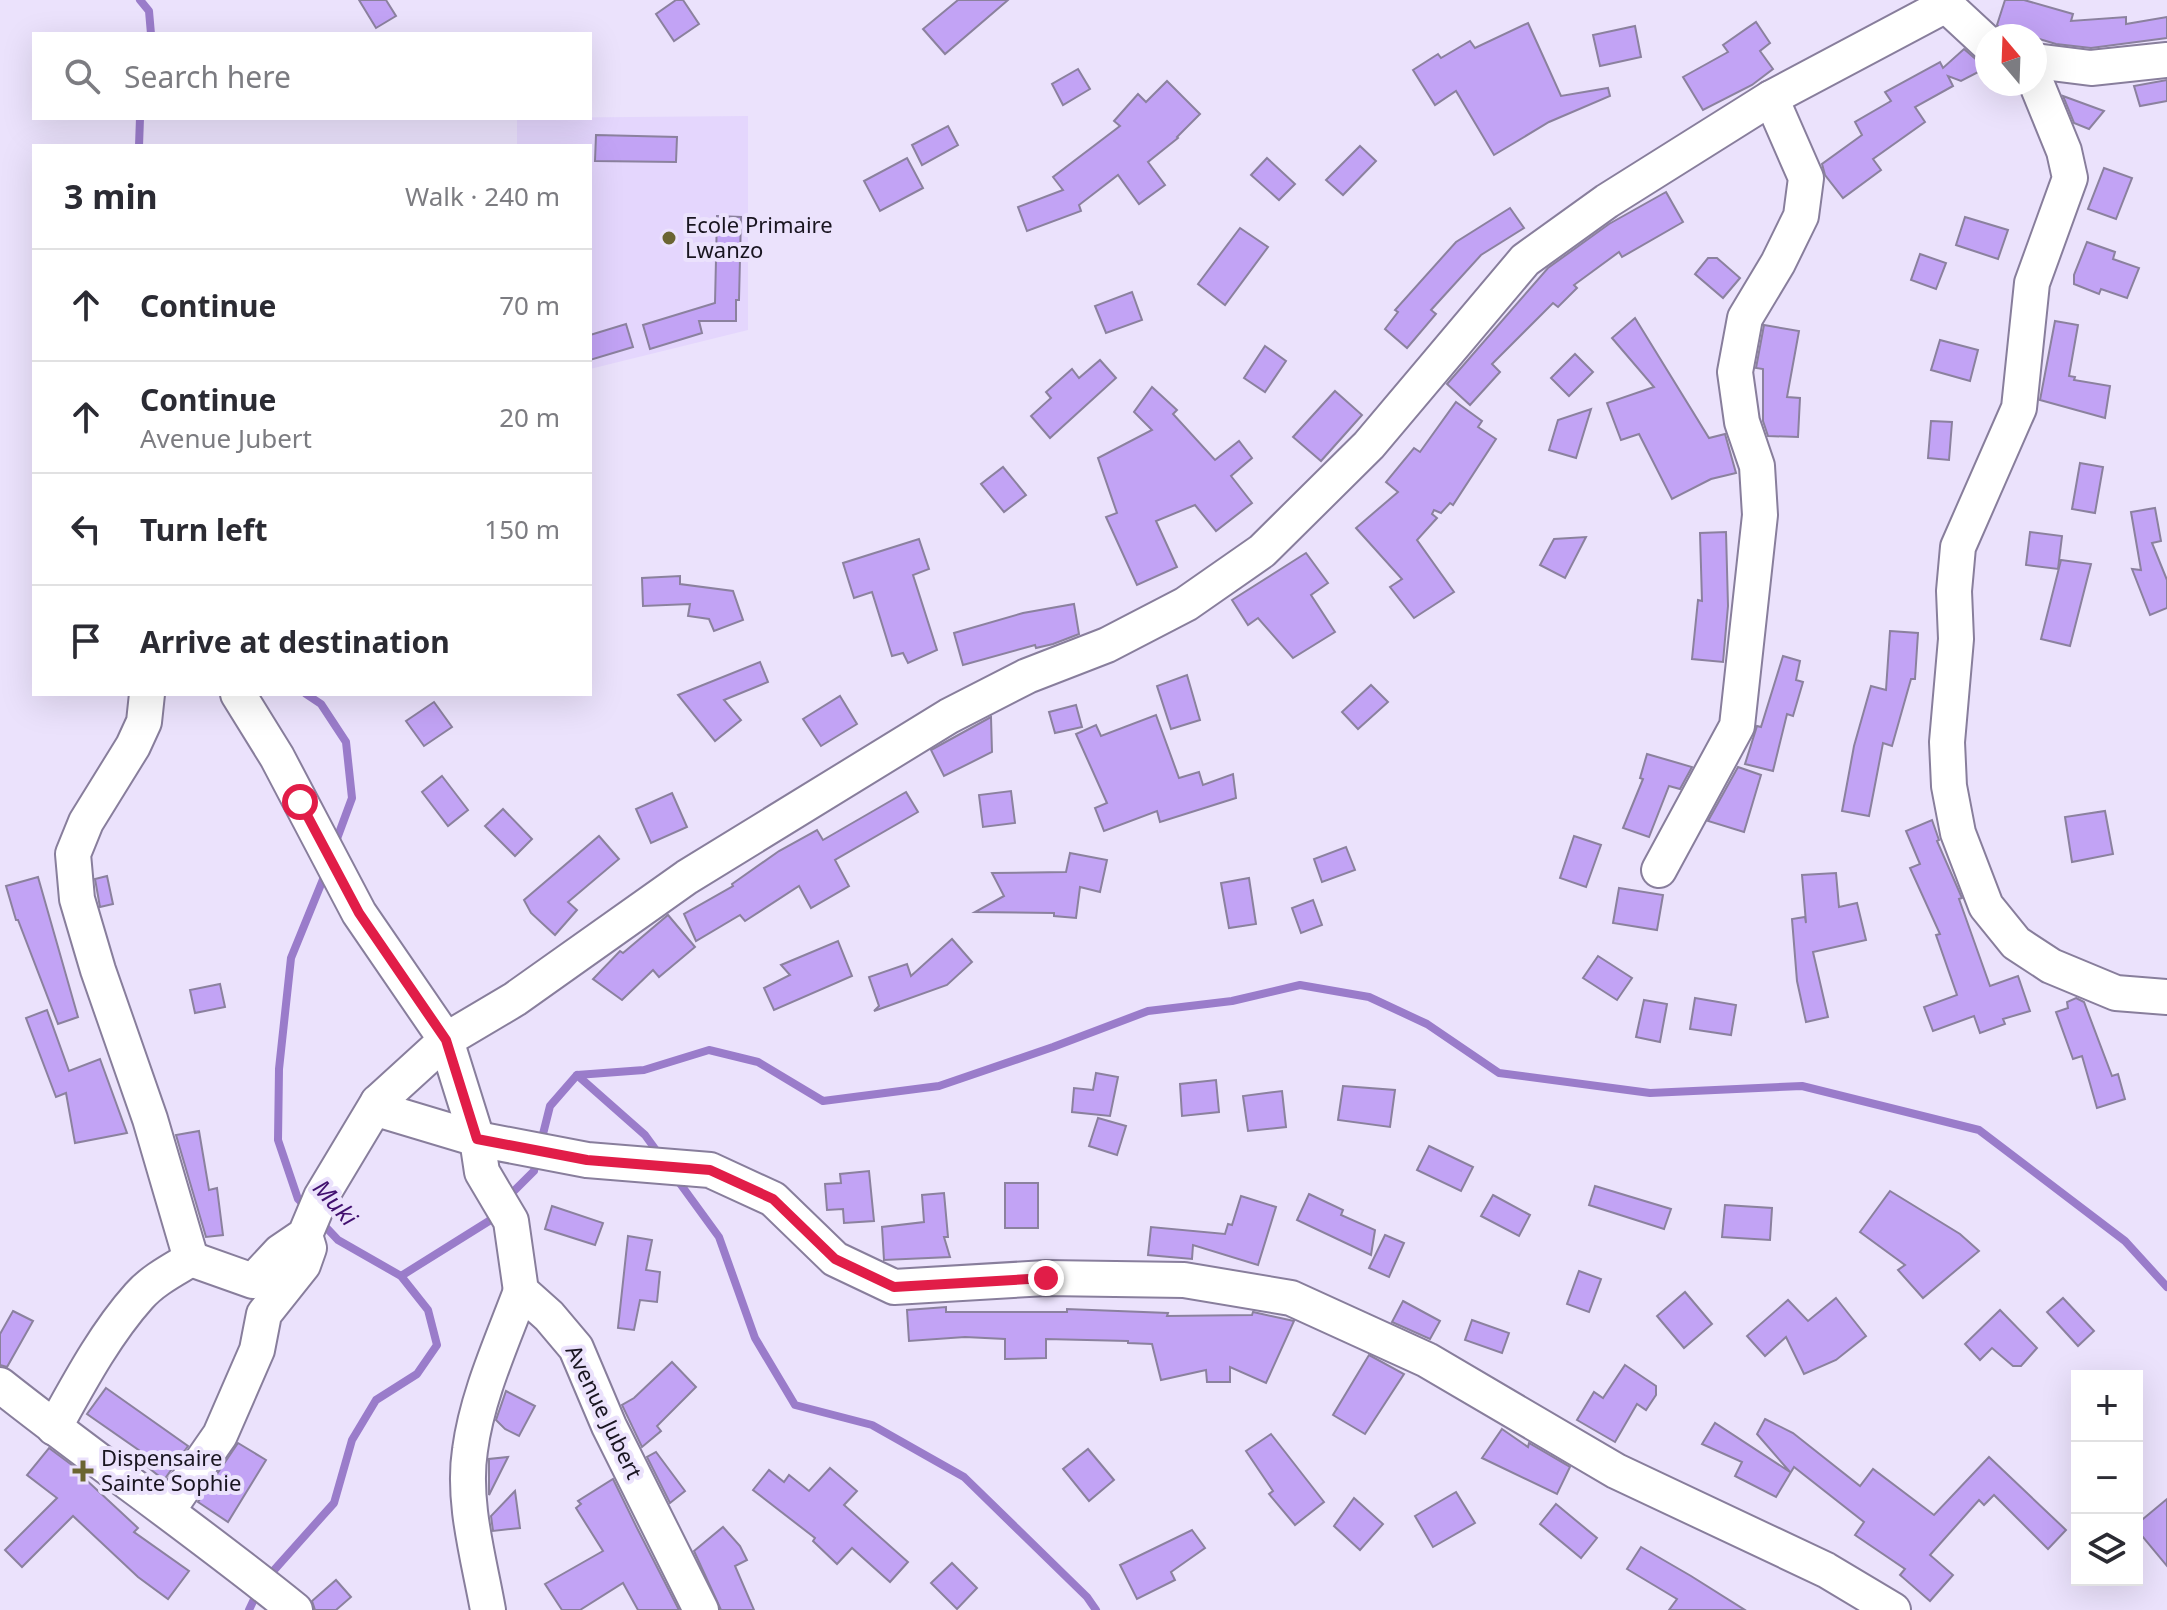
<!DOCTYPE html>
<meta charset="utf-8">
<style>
body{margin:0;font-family:"Noto Sans",sans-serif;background:#f7f7f7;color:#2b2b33}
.controls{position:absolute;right:24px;bottom:24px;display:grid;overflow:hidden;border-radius:0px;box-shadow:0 8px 32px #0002}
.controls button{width:72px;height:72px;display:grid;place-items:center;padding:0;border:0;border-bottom:2px solid #e1e1e2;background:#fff;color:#2b2b33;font:40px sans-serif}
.compass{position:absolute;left:1975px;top:24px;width:72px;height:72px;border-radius:50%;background:#fff;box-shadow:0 8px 32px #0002;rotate:341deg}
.stop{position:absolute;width:24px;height:24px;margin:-18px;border:6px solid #e11d48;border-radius:50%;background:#fff}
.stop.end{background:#e11d48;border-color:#fff;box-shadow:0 2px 8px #0008}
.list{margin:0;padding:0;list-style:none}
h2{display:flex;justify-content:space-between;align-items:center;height:104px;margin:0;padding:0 32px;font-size:34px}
h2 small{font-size:26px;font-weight:400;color:#7c7c81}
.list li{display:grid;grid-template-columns:52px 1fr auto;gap:24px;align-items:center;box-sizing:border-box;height:112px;padding:0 32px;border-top:2px solid #e1e1e2}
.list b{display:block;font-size:30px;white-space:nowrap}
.list p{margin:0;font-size:26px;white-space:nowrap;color:#7c7c81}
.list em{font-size:26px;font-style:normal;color:#7c7c81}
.icon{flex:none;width:44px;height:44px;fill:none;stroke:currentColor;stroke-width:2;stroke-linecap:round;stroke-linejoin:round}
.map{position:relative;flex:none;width:2167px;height:1610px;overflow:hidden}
.search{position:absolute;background:#fff;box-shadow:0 8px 32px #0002;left:32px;top:32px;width:560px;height:88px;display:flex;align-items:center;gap:20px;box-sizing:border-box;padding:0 28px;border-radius:0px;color:#7c7c81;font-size:30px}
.panel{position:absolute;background:#fff;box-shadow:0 8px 32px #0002;left:32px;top:144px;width:560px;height:552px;border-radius:0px}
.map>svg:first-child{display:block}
.built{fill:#e4d6fd}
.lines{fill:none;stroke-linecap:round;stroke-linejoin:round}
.stream{stroke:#9a7cca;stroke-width:8}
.building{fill:#c2a3f5;stroke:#8b819e;stroke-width:2}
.minor-casing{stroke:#887e9c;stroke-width:38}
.minor{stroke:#fff;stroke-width:34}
.route{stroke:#e11d48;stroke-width:10}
.poi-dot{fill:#6b6532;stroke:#ebe2fc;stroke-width:3}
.labels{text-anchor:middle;stroke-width:8;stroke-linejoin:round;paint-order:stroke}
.poi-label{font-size:22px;fill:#191520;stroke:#ebe2fc;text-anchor:start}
.street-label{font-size:22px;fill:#191520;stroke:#ebe2fc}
.water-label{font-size:24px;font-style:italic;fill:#41106f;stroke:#ebe2fc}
</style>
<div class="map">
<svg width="2167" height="1610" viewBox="0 0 2167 1610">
<rect width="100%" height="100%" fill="#ebe2fc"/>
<!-- built -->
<polygon class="built" points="748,116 748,330 590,369 590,146 517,146 517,118"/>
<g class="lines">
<!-- stream -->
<g class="stream">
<polyline points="140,0 149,11 151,34"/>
<polyline points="139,146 140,118"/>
<polyline points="306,694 321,704 346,742 352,798 335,844"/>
<polyline points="577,1075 645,1135 661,1157"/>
<polyline points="541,1142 550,1106 577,1075 644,1070 709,1050 758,1062 823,1101 939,1086 1053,1047 1148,1011 1232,1001 1300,985 1369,997 1427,1024 1499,1073 1650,1093 1802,1086 1979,1130 2125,1241 2167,1287"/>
<polyline points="676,1178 719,1237 755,1338 795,1405 872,1425 964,1477 1087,1597 1096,1610"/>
<polyline points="507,1198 534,1171 536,1159"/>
<polyline points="307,1208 298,1199 278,1140 279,1069 291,958 326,872"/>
<polyline points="401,1276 489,1221 496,1212"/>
<polyline points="267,1578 334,1503 352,1440 376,1400 417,1374 437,1345 428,1310 401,1276 338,1240 320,1221"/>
<polyline points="249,1610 257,1593"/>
</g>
</g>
<!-- building -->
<g class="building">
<polygon points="359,0 386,0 396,16 376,28"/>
<polygon points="676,0 683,0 699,24 674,41 656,14"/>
<polygon points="958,0 1008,0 945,54 923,29"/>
<polygon points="2005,0 2024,0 2073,14 2071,21 2126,17 2126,24 2167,17 2167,38 2091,48 2056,44 2036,38 2035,41 2035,36 2020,36 2002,31 1997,25"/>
<polygon points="1756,22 1770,43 1760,51 1773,69 1752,85 1703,110 1683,77 1728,52 1723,45"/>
<polygon points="1528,23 1561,96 1608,88 1610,96 1549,122 1494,155 1456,91 1435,105 1413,70 1438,54 1441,58 1470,41 1475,48"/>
<polygon points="1635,26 1641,57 1600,66 1593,35"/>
<polygon points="1964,49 1986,68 1961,81 1948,76 1953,86 1915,107 1925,122 1873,159 1881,170 1843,198 1825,175 1822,164 1862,135 1855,122 1891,101 1885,92 1940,62 1943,68"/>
<polygon points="1078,69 1090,89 1063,105 1052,84"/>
<polygon points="2167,80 2167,101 2140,106 2134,86"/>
<polygon points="1167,81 1200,114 1177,137 1178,138 1148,162 1165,185 1139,204 1118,175 1079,205 1081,211 1027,231 1018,207 1063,190 1053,177 1120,126 1114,121 1138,94 1146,102"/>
<polygon points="2063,96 2104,111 2089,129 2074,123"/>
<polygon points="948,126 958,145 922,165 912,145"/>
<polygon points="596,135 677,137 676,162 595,161"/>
<polygon points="1360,146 1376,161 1343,195 1326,180"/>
<polygon points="907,158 923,188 880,211 864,181"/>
<polygon points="1267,158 1295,184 1279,200 1251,175"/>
<polygon points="2104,168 2132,178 2116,219 2088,209"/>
<polygon points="1666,192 1683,222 1622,257 1619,252 1574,285 1577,288 1558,307 1553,303 1492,364 1500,372 1470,405 1447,384 1548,268 1609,224"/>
<polygon points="1510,208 1524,228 1481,255 1431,310 1436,314 1407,348 1385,329 1398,312 1395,310 1456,242"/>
<polygon points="717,216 741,217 739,300 736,300 736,321 699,321 702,333 650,349 643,325 715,303"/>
<polygon points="1965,217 2008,230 1998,259 1956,245"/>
<polygon points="1240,228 1268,247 1225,305 1198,284"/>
<polygon points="2087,242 2115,252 2113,259 2139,268 2127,298 2101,289 2099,294 2074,284 2074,275"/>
<polygon points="1920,254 1946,263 1936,289 1911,280"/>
<polygon points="1708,258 1717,258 1740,278 1723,298 1695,274"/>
<polygon points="1132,292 1142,320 1106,333 1095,306"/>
<polygon points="1635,318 1709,438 1725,434 1736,473 1711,479 1672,499 1639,434 1621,440 1607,403 1654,387 1612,338"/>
<polygon points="2055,321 2078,325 2069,376 2075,377 2074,380 2110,386 2105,418 2040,400"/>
<polygon points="626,324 633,347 590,360 590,335"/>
<polygon points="1764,325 1799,331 1787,397 1800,398 1798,437 1768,436 1763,421 1763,369 1756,368"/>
<polygon points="1940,340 1978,350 1970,381 1931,370"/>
<polygon points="1265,346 1286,361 1265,392 1244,378"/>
<polygon points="1575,354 1593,372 1569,396 1551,378"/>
<polygon points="1100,360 1116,378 1050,438 1031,416 1051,398 1046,392 1072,369 1079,378"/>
<polygon points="1152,387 1177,410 1173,414 1215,460 1239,441 1252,458 1231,476 1252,503 1216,531 1195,505 1156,521 1177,567 1137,585 1106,517 1117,513 1098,458 1152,430 1134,412"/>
<polygon points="1335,391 1362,415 1321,461 1293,437"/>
<polygon points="1456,402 1482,421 1478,427 1496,439 1453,505 1450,503 1441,513 1434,510 1432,514 1437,518 1417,540 1454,592 1414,618 1390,587 1402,579 1356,528 1398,492 1386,482 1414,448 1420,452"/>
<polygon points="1591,409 1576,458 1549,450 1558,420"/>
<polygon points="1931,421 1952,422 1949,460 1928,458"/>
<polygon points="2080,463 2103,467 2095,513 2072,509"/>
<polygon points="1003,467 1026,495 1004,512 981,484"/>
<polygon points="2155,508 2161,541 2152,543 2167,580 2167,608 2150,615 2132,569 2141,570 2131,512"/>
<polygon points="1726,532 1728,606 1723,662 1692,659 1698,600 1702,601 1700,533"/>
<polygon points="2030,532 2062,536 2058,569 2026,565"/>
<polygon points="1586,537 1565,578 1540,565 1554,539"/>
<polygon points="919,539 929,569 913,575 937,650 908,663 903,653 892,656 872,592 854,598 843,563"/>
<polygon points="1306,553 1328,583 1311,595 1335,632 1293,658 1258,618 1248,625 1232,600"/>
<polygon points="2061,560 2091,564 2070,646 2041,639"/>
<polygon points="680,576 680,584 733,591 743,620 714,631 709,619 688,616 690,604 643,606 642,578"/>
<polygon points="1074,604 1079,634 1053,644 1036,648 1035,645 963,665 954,633 1023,613"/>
<polygon points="1890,631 1918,633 1915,679 1911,679 1892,746 1883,743 1869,816 1842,811 1854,746 1871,686 1886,690"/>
<polygon points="1783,656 1800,661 1796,680 1803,682 1793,716 1787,714 1773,771 1745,764 1757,726 1761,727"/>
<polygon points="760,662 768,682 724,700 741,720 715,741 678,695"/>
<polygon points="1187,675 1200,720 1171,729 1157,686"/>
<polygon points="1371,685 1388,702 1358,729 1342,712"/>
<polygon points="840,696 857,724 821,746 803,719"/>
<polygon points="434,702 452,727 424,746 406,721"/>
<polygon points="1076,705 1082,727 1055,733 1049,712"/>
<polygon points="1156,715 1179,778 1199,772 1203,785 1233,774 1236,798 1160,822 1157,811 1104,831 1095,808 1107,803 1076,734 1096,725 1101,736"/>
<polygon points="991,717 992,752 944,776 931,750"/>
<polygon points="1647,754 1692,767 1680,789 1669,786 1649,837 1623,828 1643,779 1640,778"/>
<polygon points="1738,767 1761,775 1744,832 1708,821"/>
<polygon points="442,776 468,810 448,826 422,792"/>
<polygon points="1011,791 1015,823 983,827 979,795"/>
<polygon points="906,792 918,812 835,860 849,886 811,908 799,886 745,921 740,915 696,941 684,914 733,886 732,884 779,851 817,830 823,840"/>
<polygon points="672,793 687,827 651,843 636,809"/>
<polygon points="503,809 532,839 515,856 485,826"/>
<polygon points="2105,811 2113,854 2072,862 2065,817"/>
<polygon points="1932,820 1939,840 1937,841 1962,898 1959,899 1990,986 2018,976 2030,1011 2003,1019 2005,1024 1980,1033 1974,1016 1933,1031 1924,1007 1957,995 1936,935 1940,934 1910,868 1920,864 1906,831"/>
<polygon points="599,836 619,859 568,902 577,910 555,935 531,913 524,900"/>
<polygon points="1574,836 1601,845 1586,887 1560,878"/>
<polygon points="1346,847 1355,870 1322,882 1314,859"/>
<polygon points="1070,853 1107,860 1100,892 1080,887 1076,918 1054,916 1054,913 975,912 1004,896 992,873 1066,872"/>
<polygon points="1836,873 1839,907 1857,903 1866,940 1813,952 1828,1017 1806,1022 1797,981 1792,919 1805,917 1806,923 1802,875"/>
<polygon points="107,876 113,904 100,907 95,879"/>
<polygon points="38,877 78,1017 58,1024 18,920 16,920 6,886"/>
<polygon points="1249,878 1256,924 1229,928 1221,883"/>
<polygon points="1619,888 1663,895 1657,930 1613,923"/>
<polygon points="1313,900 1322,925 1301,933 1292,908"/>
<polygon points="668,915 695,947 659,977 653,970 622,1000 593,979 620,951 623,953"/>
<polygon points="952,939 972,962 947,985 874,1011 879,1006 869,977 907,964 911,976"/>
<polygon points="838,941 852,976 774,1010 764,988 790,975 781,965"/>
<polygon points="1598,956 1632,978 1617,1000 1583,978"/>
<polygon points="220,984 225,1007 195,1013 190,990"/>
<polygon points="1695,998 1736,1005 1731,1035 1690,1029"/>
<polygon points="2076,998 2084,1002 2112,1076 2118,1074 2125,1099 2097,1108 2082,1056 2073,1059 2056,1012 2068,1008 2067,1002"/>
<polygon points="1644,1000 1667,1004 1660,1042 1636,1037"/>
<polygon points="47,1010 69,1071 100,1059 127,1133 75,1143 66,1093 56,1097 26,1018"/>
<polygon points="1096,1073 1118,1077 1110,1116 1072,1112 1074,1088 1093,1090"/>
<polygon points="1216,1080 1219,1112 1182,1116 1180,1084"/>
<polygon points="1343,1086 1395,1090 1390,1127 1338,1120"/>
<polygon points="1282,1091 1286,1127 1248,1131 1243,1096"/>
<polygon points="1098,1118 1126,1126 1117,1155 1089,1146"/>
<polygon points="199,1131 209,1190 217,1188 223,1235 206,1237 176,1135"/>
<polygon points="1429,1146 1473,1167 1461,1191 1417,1170"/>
<polygon points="869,1171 874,1221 844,1223 843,1209 827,1210 825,1184 841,1183 840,1174"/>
<rect x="1005" y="1183" width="33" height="45"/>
<polygon points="1595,1186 1671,1209 1664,1229 1589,1205"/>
<polygon points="1890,1191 1960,1234 1979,1251 1923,1298 1898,1270 1905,1265 1860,1232"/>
<polygon points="944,1193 948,1237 944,1237 950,1257 884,1260 882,1227 924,1222 922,1195"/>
<polygon points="1309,1194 1343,1210 1341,1215 1375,1230 1371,1255 1297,1220"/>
<polygon points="1493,1195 1530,1215 1519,1236 1481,1216"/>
<polygon points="1241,1196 1276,1207 1258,1265 1193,1245 1192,1259 1148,1255 1151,1227 1225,1234 1228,1224 1232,1225"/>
<polygon points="1725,1205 1772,1208 1770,1240 1722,1237"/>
<polygon points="552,1206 603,1223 595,1245 545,1229"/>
<polygon points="1385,1235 1404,1243 1389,1277 1369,1268"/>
<polygon points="628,1236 652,1240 646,1270 660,1272 657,1302 640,1300 634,1330 618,1328"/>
<polygon points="1579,1271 1601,1279 1589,1312 1567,1304"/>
<polygon points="1685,1292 1712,1324 1684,1348 1657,1316"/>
<polygon points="1836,1298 1866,1336 1836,1360 1804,1374 1786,1337 1765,1356 1747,1336 1788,1300 1808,1321"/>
<polygon points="2063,1298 2094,1331 2078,1346 2047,1312"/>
<polygon points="1403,1301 1440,1321 1430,1339 1392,1322"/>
<polygon points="946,1307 946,1312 1067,1312 1067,1309 1168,1313 1167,1316 1252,1315 1253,1312 1294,1321 1266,1383 1230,1367 1230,1382 1207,1382 1206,1370 1161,1380 1152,1344 1128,1343 1128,1341 1046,1339 1046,1358 1005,1359 1005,1339 965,1337 909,1341 907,1310"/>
<polygon points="2000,1310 2037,1348 2021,1366 2013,1366 1992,1348 1980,1360 1965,1344"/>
<polygon points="13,1311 33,1321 7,1367 0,1365 0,1334"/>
<polygon points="1472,1320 1509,1333 1502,1353 1465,1340"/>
<polygon points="1369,1355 1404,1374 1365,1434 1333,1415"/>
<polygon points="672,1362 696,1387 657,1426 661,1431 642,1447 622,1405 634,1398"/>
<polygon points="1625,1365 1656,1386 1656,1395 1646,1410 1637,1404 1615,1442 1577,1420 1594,1392 1603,1398"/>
<polygon points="106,1388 188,1446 164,1480 135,1457 140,1451 87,1414"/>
<polygon points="506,1391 535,1406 519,1436 505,1429 496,1420"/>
<polygon points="1765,1419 1793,1433 1860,1486 1873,1469 1934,1515 1989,1457 2066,1530 2048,1549 1994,1495 1984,1505 1979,1500 1930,1555 1953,1575 1930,1601 1900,1575 1905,1569 1855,1535 1864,1522 1794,1467 1776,1497 1735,1476 1742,1462 1702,1444 1715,1423 1790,1472 1757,1434"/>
<polygon points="1502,1429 1528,1447 1529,1443 1570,1467 1557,1494 1482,1458"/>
<polygon points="1271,1434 1324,1502 1295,1525 1269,1494 1273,1491 1246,1451"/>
<polygon points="238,1443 266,1460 228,1522 198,1502"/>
<polygon points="49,1448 84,1474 82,1476 138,1528 134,1532 189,1571 168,1599 138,1577 73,1516 22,1567 5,1550 57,1498 27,1475"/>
<polygon points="1088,1449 1114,1480 1089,1501 1063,1469"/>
<polygon points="656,1452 685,1491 670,1503 647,1457"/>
<polygon points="508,1457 489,1495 489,1459"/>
<polygon points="830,1468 857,1491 844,1505 908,1562 890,1582 852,1548 837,1564 813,1541 815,1538 753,1490 769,1470 784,1482 789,1475 809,1491"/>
<polygon points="613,1479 637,1528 679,1610 638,1610 623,1583 580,1610 562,1610 545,1584 603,1551 576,1508 581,1504 578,1501"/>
<polygon points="515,1491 520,1528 493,1531 491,1516"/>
<polygon points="1456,1492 1475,1523 1433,1547 1415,1516"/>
<polygon points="1354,1498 1383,1524 1360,1550 1334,1526"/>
<polygon points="2167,1499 2167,1566 2137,1530 2137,1524"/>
<polygon points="1556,1504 1597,1538 1581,1558 1540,1524"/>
<polygon points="723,1527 740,1546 747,1560 735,1566 754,1610 721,1610 694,1551"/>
<polygon points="1192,1530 1205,1548 1171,1572 1175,1580 1137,1599 1120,1565"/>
<polygon points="1641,1547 1691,1576 1745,1610 1669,1610 1677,1599 1627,1569"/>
<polygon points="952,1563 977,1588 957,1609 931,1583"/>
<polygon points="336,1580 351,1597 336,1610 315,1610 312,1601"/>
</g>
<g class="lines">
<!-- minor casing -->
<g class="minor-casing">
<g id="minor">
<polyline points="1945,0 1946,5 1987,43"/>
<polyline points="2035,61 2091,68 2167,60"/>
<polyline points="2035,80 2064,151 2070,178 2032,283 2019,408 1958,547 1954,591 1956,639 1947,742 1949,786 1958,833 1986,906 2016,943 2051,966 2116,993 2167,997"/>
<polyline points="238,694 277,757 359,913 446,1040 477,1139 482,1172 511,1221 521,1291 549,1316 576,1348 609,1426 701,1610"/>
<polyline points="1659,870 1737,726 1760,515 1757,466 1742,422 1735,372 1745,318 1778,263 1801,216 1806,178 1771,98"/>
<polyline points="378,1102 387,1112 477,1139 587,1160 710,1170 773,1199 835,1259 894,1287 1046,1278 1184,1280 1291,1298 1427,1360 1616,1471 1826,1570 1893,1610"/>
<polyline points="191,1259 253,1281 280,1252 305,1235 321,1197 378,1102 446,1040 515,999 687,877 949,716 1027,676 1107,645 1186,604 1262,551 1369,445 1525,260 1607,201 1771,98 1946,5"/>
<path d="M0 1385C97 1462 199 1532 295 1610"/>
<path d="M54 1428C79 1383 105 1334 139 1296 153 1280 173 1270 191 1259L150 1119 98 970 77 899 73 854 86 822 133 746 144 722 147 694"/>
<polyline points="168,1510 220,1435 257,1350 264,1314 303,1265 309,1248 305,1235"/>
<path d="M488 1610C479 1559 462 1502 470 1450 477 1396 502 1342 521 1291"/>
</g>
</g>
<!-- minor -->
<use href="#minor" class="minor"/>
</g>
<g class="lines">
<!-- route -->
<polyline class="route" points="300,802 359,913 446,1040 477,1139 587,1160 710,1170 773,1199 835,1259 894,1287 1046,1278"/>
</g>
<!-- markers -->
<g class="poi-dot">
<circle cx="669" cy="238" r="8"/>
<path d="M79 1459h8v8h8v8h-8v8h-8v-8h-8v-8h8z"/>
</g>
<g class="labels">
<!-- poi labels -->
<g class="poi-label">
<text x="685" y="233">Ecole Primaire<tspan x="685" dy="25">Lwanzo</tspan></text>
<text x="101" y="1466">Dispensaire<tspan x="101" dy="25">Sainte Sophie</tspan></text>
</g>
<!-- street labels -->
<g class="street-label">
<text transform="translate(604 1412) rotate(64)" y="8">Avenue Jubert</text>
</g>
<!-- water labels -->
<g class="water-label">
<text transform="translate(335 1203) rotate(48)" y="8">Muki</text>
</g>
</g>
</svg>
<div class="controls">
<button>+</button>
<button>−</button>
<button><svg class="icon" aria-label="layers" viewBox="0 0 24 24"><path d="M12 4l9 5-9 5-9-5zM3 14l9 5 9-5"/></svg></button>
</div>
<svg class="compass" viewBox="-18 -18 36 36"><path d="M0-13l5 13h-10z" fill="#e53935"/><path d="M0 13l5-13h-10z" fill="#7c7c81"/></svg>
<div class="stop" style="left:300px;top:802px"></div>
<div class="stop end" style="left:1046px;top:1278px"></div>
<div class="search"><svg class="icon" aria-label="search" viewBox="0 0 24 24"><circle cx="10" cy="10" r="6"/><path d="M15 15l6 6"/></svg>Search here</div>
<section class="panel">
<h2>3 min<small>Walk · 240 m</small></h2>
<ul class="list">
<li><svg class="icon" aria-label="ahead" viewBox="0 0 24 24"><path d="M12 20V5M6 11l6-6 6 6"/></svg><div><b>Continue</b></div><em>70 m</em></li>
<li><svg class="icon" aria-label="ahead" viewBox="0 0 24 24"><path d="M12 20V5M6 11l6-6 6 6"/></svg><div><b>Continue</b><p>Avenue Jubert</p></div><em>20 m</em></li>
<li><svg class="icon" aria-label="left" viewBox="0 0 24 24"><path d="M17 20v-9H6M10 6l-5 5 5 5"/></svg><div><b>Turn left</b></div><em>150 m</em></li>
<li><svg class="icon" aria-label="arrive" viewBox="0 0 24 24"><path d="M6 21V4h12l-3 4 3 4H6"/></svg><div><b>Arrive at destination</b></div></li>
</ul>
</section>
</div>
